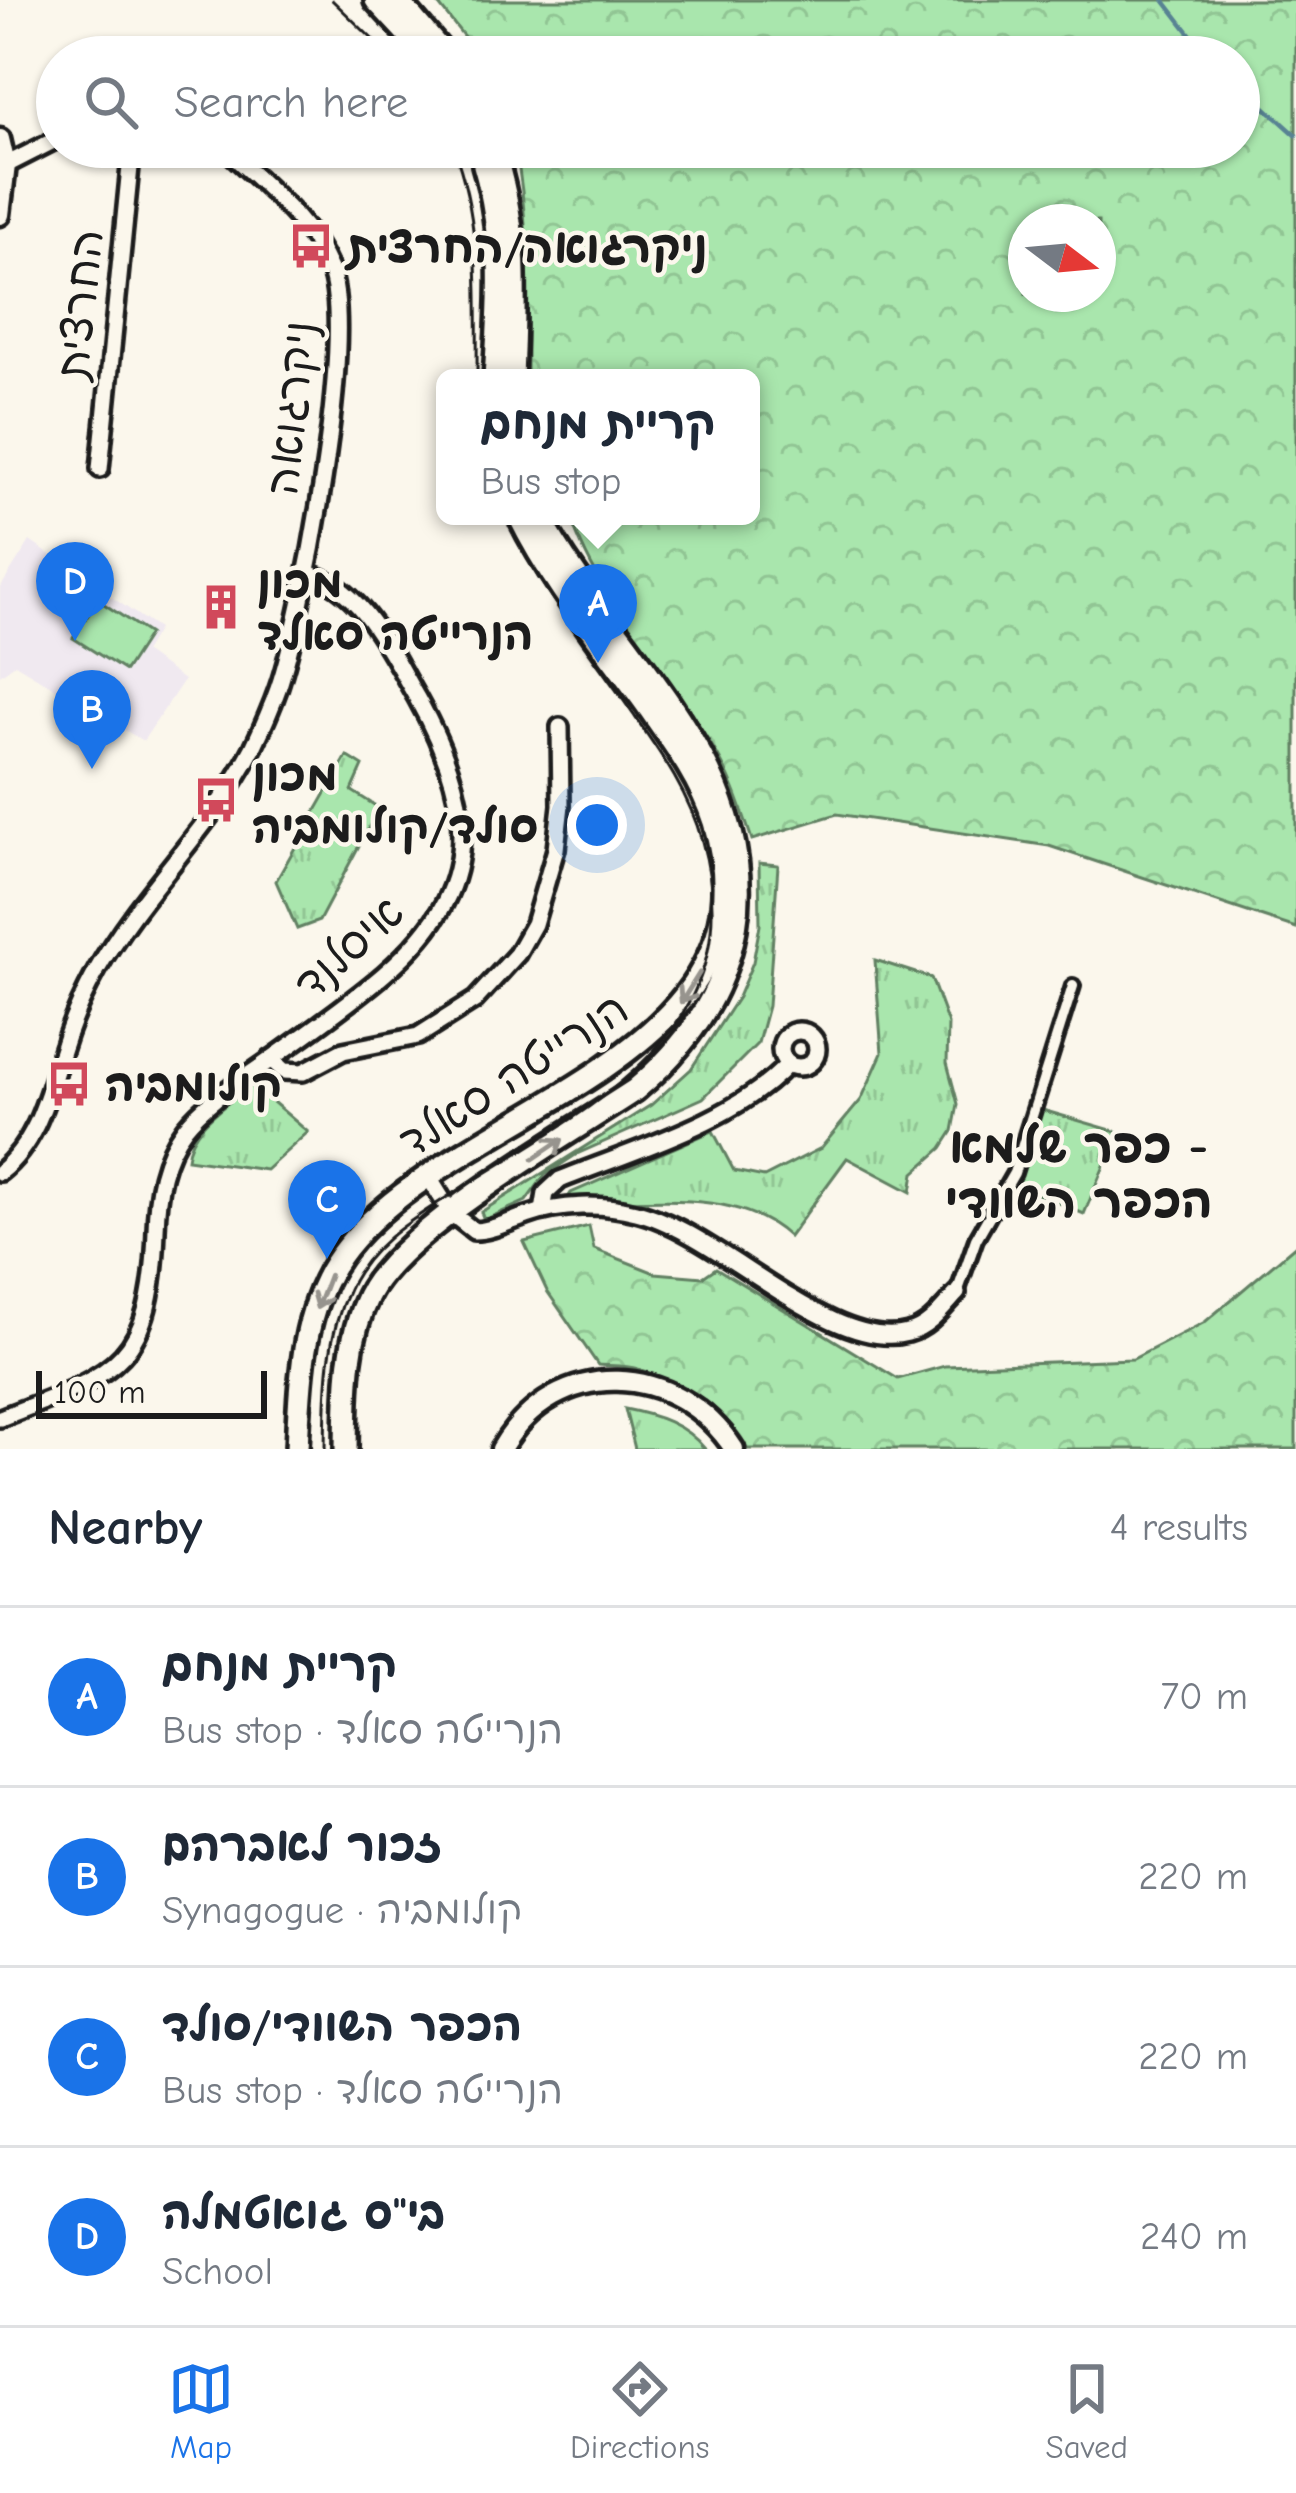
<!DOCTYPE html>
<meta charset="utf-8">
<style>
body{margin:0;font-family:"Comic Neue","Playpen Sans Hebrew",sans-serif;background:#f6f6f7;color:#1f2937}
.compass{position:absolute;left:1008px;top:204px;width:108px;height:108px;border-radius:50%;background:#fff;box-shadow:0 3px 9px #0004;rotate:106deg}
.scale{position:absolute;left:36px;bottom:30px;width:231px;box-sizing:border-box;padding-left:12px;border:6px solid #1c1c1c;border-top:0;font-size:33px;line-height:42px;white-space:nowrap;color:#1c1c1c;-webkit-text-stroke:9px #fbf7ec;paint-order:stroke}
.you{position:absolute;left:597px;top:825px;width:42px;height:42px;margin:-30px;border:9px solid #fff;border-radius:50%;background:#1a73e8;box-shadow:0 0 0 18px #1a73e833}
.badge{display:grid;place-items:center;width:78px;height:78px;border-radius:50%;background:#1a73e8;color:#fff;font-size:39px;font-weight:700}
.pin{position:absolute;translate:-50% -99px;filter:drop-shadow(0 3px 6px #0008)}
.pin::after{content:'';position:absolute;top:63px;width:42px;height:36px;background:inherit;clip-path:polygon(0 0,100% 0,50% 100%)}
.popup{position:absolute;left:436px;top:369px;width:324px;height:156px;box-sizing:border-box;display:grid;place-content:center;border-radius:18px;background:#fff;filter:drop-shadow(0 3px 9px #0005);font-size:39px;white-space:nowrap;color:#747a83}
.popup b{font-size:45px;color:#1f2937}
.popup::after{content:'';position:absolute;left:50%;top:100%;margin-left:-24px;border:24px solid transparent;border-top-color:#fff}
.list{margin:0;padding:0;list-style:none}
h2{display:flex;justify-content:space-between;align-items:center;height:156px;margin:0;padding:0 48px;font-size:51px}
h2 small{font-size:39px;font-weight:400;color:#747a83}
.list li{display:grid;grid-template-columns:78px 1fr auto;gap:36px;align-items:center;box-sizing:border-box;height:180px;padding:0 48px;border-top:3px solid #e0e1e3}
.list b{display:block;font-size:45px;white-space:nowrap}
.list p{margin:0;font-size:39px;white-space:nowrap;color:#747a83}
.list em{font-size:39px;font-style:normal;color:#747a83}
.icon{flex:none;width:66px;height:66px;fill:none;stroke:currentColor;stroke-width:2;stroke-linecap:round;stroke-linejoin:round}
.map{position:relative;flex:none;width:1296px;height:1449px;overflow:hidden}
.search{position:absolute;background:#fff;box-shadow:0 3px 9px #0004;left:36px;right:36px;top:36px;height:132px;display:flex;align-items:center;gap:30px;box-sizing:border-box;padding:0 42px;border-radius:66px;color:#747a83;font-size:45px}
.sheet{height:876px;background:#fff}
nav{display:flex;justify-content:space-around;align-items:center;box-sizing:border-box;height:168px;border-top:3px solid #e0e1e3;background:#fff;font-size:33px;color:#747a83}
nav a{display:grid;justify-items:center;gap:6px}
nav .on{color:#1a73e8}
.map>svg:first-child{display:block}
.built{fill:#f0e9f0}
.grass{fill:url(#grass-tufts);stroke:#628164;stroke-width:3}
.forest{fill:url(#forest-crowns);stroke:#628164;stroke-width:3;fill-rule:evenodd}
.pitch{fill:#a9e6ad;stroke:#628164;stroke-width:3}
.lines{fill:none;stroke-linecap:round;stroke-linejoin:round}
.stream{stroke:#598393;stroke-width:4.5}
.pedestrian-casing{stroke:#1c1c1c;stroke-width:20}
.minor-casing{stroke:#1c1c1c;stroke-width:24}
.tertiary-casing{stroke:#1c1c1c;stroke-width:27}
.secondary-casing{stroke:#1c1c1c;stroke-width:30}
.pedestrian{stroke:#fbf7ec;stroke-width:10}
.minor{stroke:#fbf7ec;stroke-width:15}
.tertiary{stroke:#fbf7ec;stroke-width:18}
.secondary{stroke:#fbf7ec;stroke-width:21}
.tram{stroke:#1c1c1c;stroke-width:3}
.oneway{stroke:#97948e}
.labels{text-anchor:middle;stroke-width:9;stroke-linejoin:round;paint-order:stroke}
.poi-label{font-size:45px;font-weight:bold;fill:#1c1c1c;stroke:#fbf7ec;text-anchor:start}
.street-label{font-size:45px;fill:#1c1c1c;stroke:#fbf7ec}
.neighbourhood-label{font-size:48px;font-weight:bold;fill:#1c1c1c;stroke:#fbf7ec}
</style>
<div class="map">
<svg width="1296" height="1449" viewBox="0 0 1296 1449">
<defs>
<pattern id="grass-tufts" width="24" height="20" patternUnits="userSpaceOnUse" patternTransform="scale(3)"><rect width="24" height="20" fill="#a9e6ad"/><path d="M3 7l-1-3M5 7V3M7 7l1-3M15 17l-1-3M17 17v-4M19 17l1-3" fill="none" stroke="#91c594"/></pattern>
<pattern id="forest-crowns" width="20" height="18" patternUnits="userSpaceOnUse" patternTransform="scale(3)"><rect width="20" height="18" fill="#a9e6ad"/><path d="M2 6a3 3 0 1 1 6 0M12 15a3 3 0 1 1 6 0" fill="none" stroke="#91c594"/></pattern>
</defs>
<rect width="100%" height="100%" fill="#fbf7ec"/>
<filter id="ink" filterUnits="userSpaceOnUse"><feTurbulence type="fractalNoise" baseFrequency=".00833" numOctaves="2"/><feDisplacementMap in="SourceGraphic" scale="24" xChannelSelector="R" yChannelSelector="G"/><feConvolveMatrix kernelMatrix="1 2 1 2 8 2 1 2 1" color-interpolation-filters="sRGB"/></filter>
<g filter="url(#ink)">
<!-- built -->
<polygon class="built" points="30,541 158,629 144,652 184,680 143,741 15,664 0,675 0,588"/>
<!-- grass -->
<g class="grass">
<polygon points="347,756 363,766 352,791 379,808 319,921 297,929 276,881"/>
<polygon points="759,863 778,865 768,1006 758,1043 703,1098 577,1154 545,1175 526,1201 484,1220 481,1212 651,1105 691,1069 738,997 753,962 760,925"/>
<path d="M875 960 931 978 948 1024 947 1063 958 1104 953 1131 942 1148 914 1173 911 1192 847 1158 789 1237C732 1184 637 1205 565 1202L571 1193 713 1131 734 1171 764 1177 821 1148 861 1100 882 1053Z"/>
<path d="M252 1084 308 1132 266 1170 187 1159C189 1126 229 1104 252 1084Z"/>
<polygon points="1039,1109 1118,1132 1084,1214 1015,1185"/>
<path d="M625 1409C656 1415 685 1424 705 1449H635Z"/>
</g>
<!-- forest -->
<g class="forest">
<path d="M435 0H1296V928L1049 846 837 814 752 840C741 807 731 775 712 746 666 670 599 601 570 516H751V378H529L527 370C527 295 530 220 515 147H1239V57H480ZM1026 222H1098V294H1026Z"/>
<path d="M589 1226 594 1249 655 1273 703 1277 716 1268 898 1379 945 1366 1133 1359 1205 1322 1296 1245V1449H747C736 1416 670 1379 638 1369 626 1365 611 1366 598 1365L547 1291 524 1242Z"/>
</g>
<!-- pitch -->
<polygon class="pitch" points="98,600 149,634 125,671 73,638"/>
<g class="lines">
<!-- stream -->
<g class="stream">
<polyline points="1164,0 1208,57"/>
<polyline points="1239,84 1296,135"/>
</g>
<!-- pedestrian casing -->
<g class="pedestrian-casing">
<polyline id="pedestrian" points="957,1293 976,1239 1014,1173 1073,986"/>
</g>
<!-- minor casing -->
<g class="minor-casing">
<g id="minor">
<polyline points="6,165 57,139"/>
<polyline points="100,469 132,147"/>
<circle cx="799" cy="1049" r="18"/>
<polyline points="271,1059 284,1071 303,1072 343,1051 418,1036 475,1000 517,954 534,924 556,849 561,805 560,727"/>
<path d="M0 1172C39 1141 49 1090 64 1045 72 1019 84 994 97 970 141 891 212 828 253 748 262 729 271 709 278 689 303 616 357 336 330 269 310 220 261 183 224 147"/>
<path d="M428 1176 451 1213 474 1231C492 1231 510 1221 527 1216 561 1204 601 1203 636 1212 718 1231 831 1354 908 1333 929 1328 943 1308 957 1293"/>
<path d="M543 1211 546 1193 560 1180C631 1151 735 1122 788 1064"/>
<path d="M0 1418C116 1374 152 1365 156 1230 157 1193 162 1158 185 1128 207 1100 241 1081 270 1060 418 953 525 892 417 698 391 653 361 585 306 573"/>
</g>
</g>
<!-- tertiary casing -->
<g class="tertiary-casing">
<g id="tertiary">
<polyline points="0,139 6,165 0,215"/>
<path d="M501 1449C557 1354 677 1362 734 1449"/>
</g>
</g>
<!-- secondary casing -->
<g class="secondary-casing">
<g id="secondary">
<polyline points="376,0 429,57"/>
<polyline points="400,3 446,57"/>
<path d="M492 147C520 228 515 294 512 378"/>
<path d="M484 165C505 235 500 306 495 378"/>
<path d="M297 1449C300 1385 301 1310 340 1256 446 1107 787 1065 714 822 700 778 672 741 646 704 602 643 552 584 519 516"/>
<path d="M346 1449C347 1398 345 1343 368 1296 400 1230 569 1134 635 1090 686 1047 723 996 735 929 763 766 610 648 539 516"/>
</g>
</g>
<!-- pedestrian -->
<use href="#pedestrian" class="pedestrian"/>
<!-- minor -->
<use href="#minor" class="minor"/>
<!-- tertiary -->
<use href="#tertiary" class="tertiary"/>
<!-- secondary -->
<use href="#secondary" class="secondary"/>
<!-- tram -->
<g class="tram">
<polyline points="332,0 391,57"/>
<path d="M453 147C482 222 477 299 477 378"/>
<path d="M325 1449C326 1395 325 1339 349 1289 370 1243 415 1218 455 1192 589 1107 755 1032 702 841 689 793 661 754 633 714 589 650 538 587 505 516"/>
</g>
</g>
<!-- one-way arrows -->
<defs><path id="oneway-shaft" d="M-6 0H5M1.5-3L5.5 0L1.5 3" fill="none" stroke-width="1.6" stroke-linecap="round" stroke-linejoin="round" transform="scale(3)"/></defs>
<g class="oneway">
<use href="#oneway-shaft" transform="translate(690 988) rotate(122)"/>
<use href="#oneway-shaft" transform="translate(548 1149) rotate(-34)"/>
<use href="#oneway-shaft" transform="translate(323 1292) rotate(111)"/>
</g>
</g>
<!-- icons -->
<defs>
<g id="bus-bare" transform="scale(3.6)"><path d="M-5-6H5V4H4V6H2V4H-2V6H-4V4H-5ZM-3.5-4V0h7V-4ZM-3.5 1.2v1.5H-2V1.2ZM2 1.2v1.5H3.5V1.2Z" fill="#d1495b" stroke="#fbf7ec" stroke-width="2.5" paint-order="stroke"/></g>
<g id="building-bare" transform="scale(3.6)"><path d="M-4-6H4V6H1V3H-1V6H-4ZM-2.5-4.3h1.7v1.8h-1.7ZM.8-4.3h1.7v1.8H.8ZM-2.5-1h1.7V.8h-1.7ZM.8-1h1.7V.8H.8Z" fill="#d1495b" stroke="#fbf7ec" stroke-width="2.5" paint-order="stroke"/></g>
</defs>
<g fill-rule="evenodd">
<use href="#bus-bare" x="311" y="246"/>
<use href="#building-bare" x="221" y="607"/>
<use href="#bus-bare" x="216" y="800"/>
<use href="#bus-bare" x="69" y="1084"/>
</g>
<g class="labels">
<!-- poi labels -->
<g class="poi-label">
<text x="347" y="262">ניקרגואה/החרצית</text>
<text x="257" y="597">מכון<tspan x="257" dy="52">הנרייטה סאלד</tspan></text>
<text x="252" y="790">מכון<tspan x="252" dy="52">סולד/קולומביה</tspan></text>
<text x="105" y="1100">קולומביה</text>
</g>
<!-- street labels -->
<g class="street-label">
<text transform="translate(79 304) rotate(-84)" y="16">החרצית</text>
<text transform="translate(290 408) rotate(-84)" y="16">ניקרגואה</text>
<text transform="translate(348 947) rotate(-42)" y="16">איסלנד</text>
<text transform="translate(513 1074) rotate(-33)" y="16">הנרייטה סאלד</text>
</g>
<!-- neighbourhood labels -->
<g class="neighbourhood-label">
<text x="1079" y="1162">כפר שלמא -<tspan x="1079" dy="55">הכפר השוודי</tspan></text>
</g>
</g>
</svg>
<svg class="compass" viewBox="-18 -18 36 36"><path d="M0-13l5 13h-10z" fill="#e53935"/><path d="M0 13l5-13h-10z" fill="#747a83"/></svg>
<div class="scale">100 m</div>
<div class="you"></div>
<div class="pin badge" style="left:598px;top:663px">A</div>
<div class="popup"><b>קריית מנחם</b>Bus stop</div>
<div class="pin badge" style="left:92px;top:769px">B</div>
<div class="pin badge" style="left:327px;top:1259px">C</div>
<div class="pin badge" style="left:75px;top:641px">D</div>
<div class="search"><svg class="icon" aria-label="search" viewBox="0 0 24 24"><circle cx="10" cy="10" r="6"/><path d="M15 15l6 6"/></svg>Search here</div>
</div>
<section class="sheet">
<h2>Nearby<small>4 results</small></h2>
<ul class="list">
<li><span class="badge">A</span><div><b>קריית מנחם</b><p>Bus stop · הנרייטה סאלד</p></div><em>70 m</em></li>
<li><span class="badge">B</span><div><b>זכור לאברהם</b><p>Synagogue · קולומביה</p></div><em>220 m</em></li>
<li><span class="badge">C</span><div><b>הכפר השוודי/סולד</b><p>Bus stop · הנרייטה סאלד</p></div><em>220 m</em></li>
<li><span class="badge">D</span><div><b>בי&quot;ס גואטמלה</b><p>School</p></div><em>240 m</em></li>
</ul>
</section>
<nav>
<a class="on"><svg class="icon" aria-label="map" viewBox="0 0 24 24"><path d="M3 6l6-2 6 2 6-2v14l-6 2-6-2-6 2zM9 4v14M15 6v14"/></svg>Map</a>
<a><svg class="icon" aria-label="directions" viewBox="0 0 24 24"><path d="M12 3l9 9-9 9-9-9zM9 14v-3h6M13 9l2 2-2 2"/></svg>Directions</a>
<a><svg class="icon" aria-label="saved" viewBox="0 0 24 24"><path d="M7 4h10v16l-5-4-5 4z"/></svg>Saved</a>
</nav>
